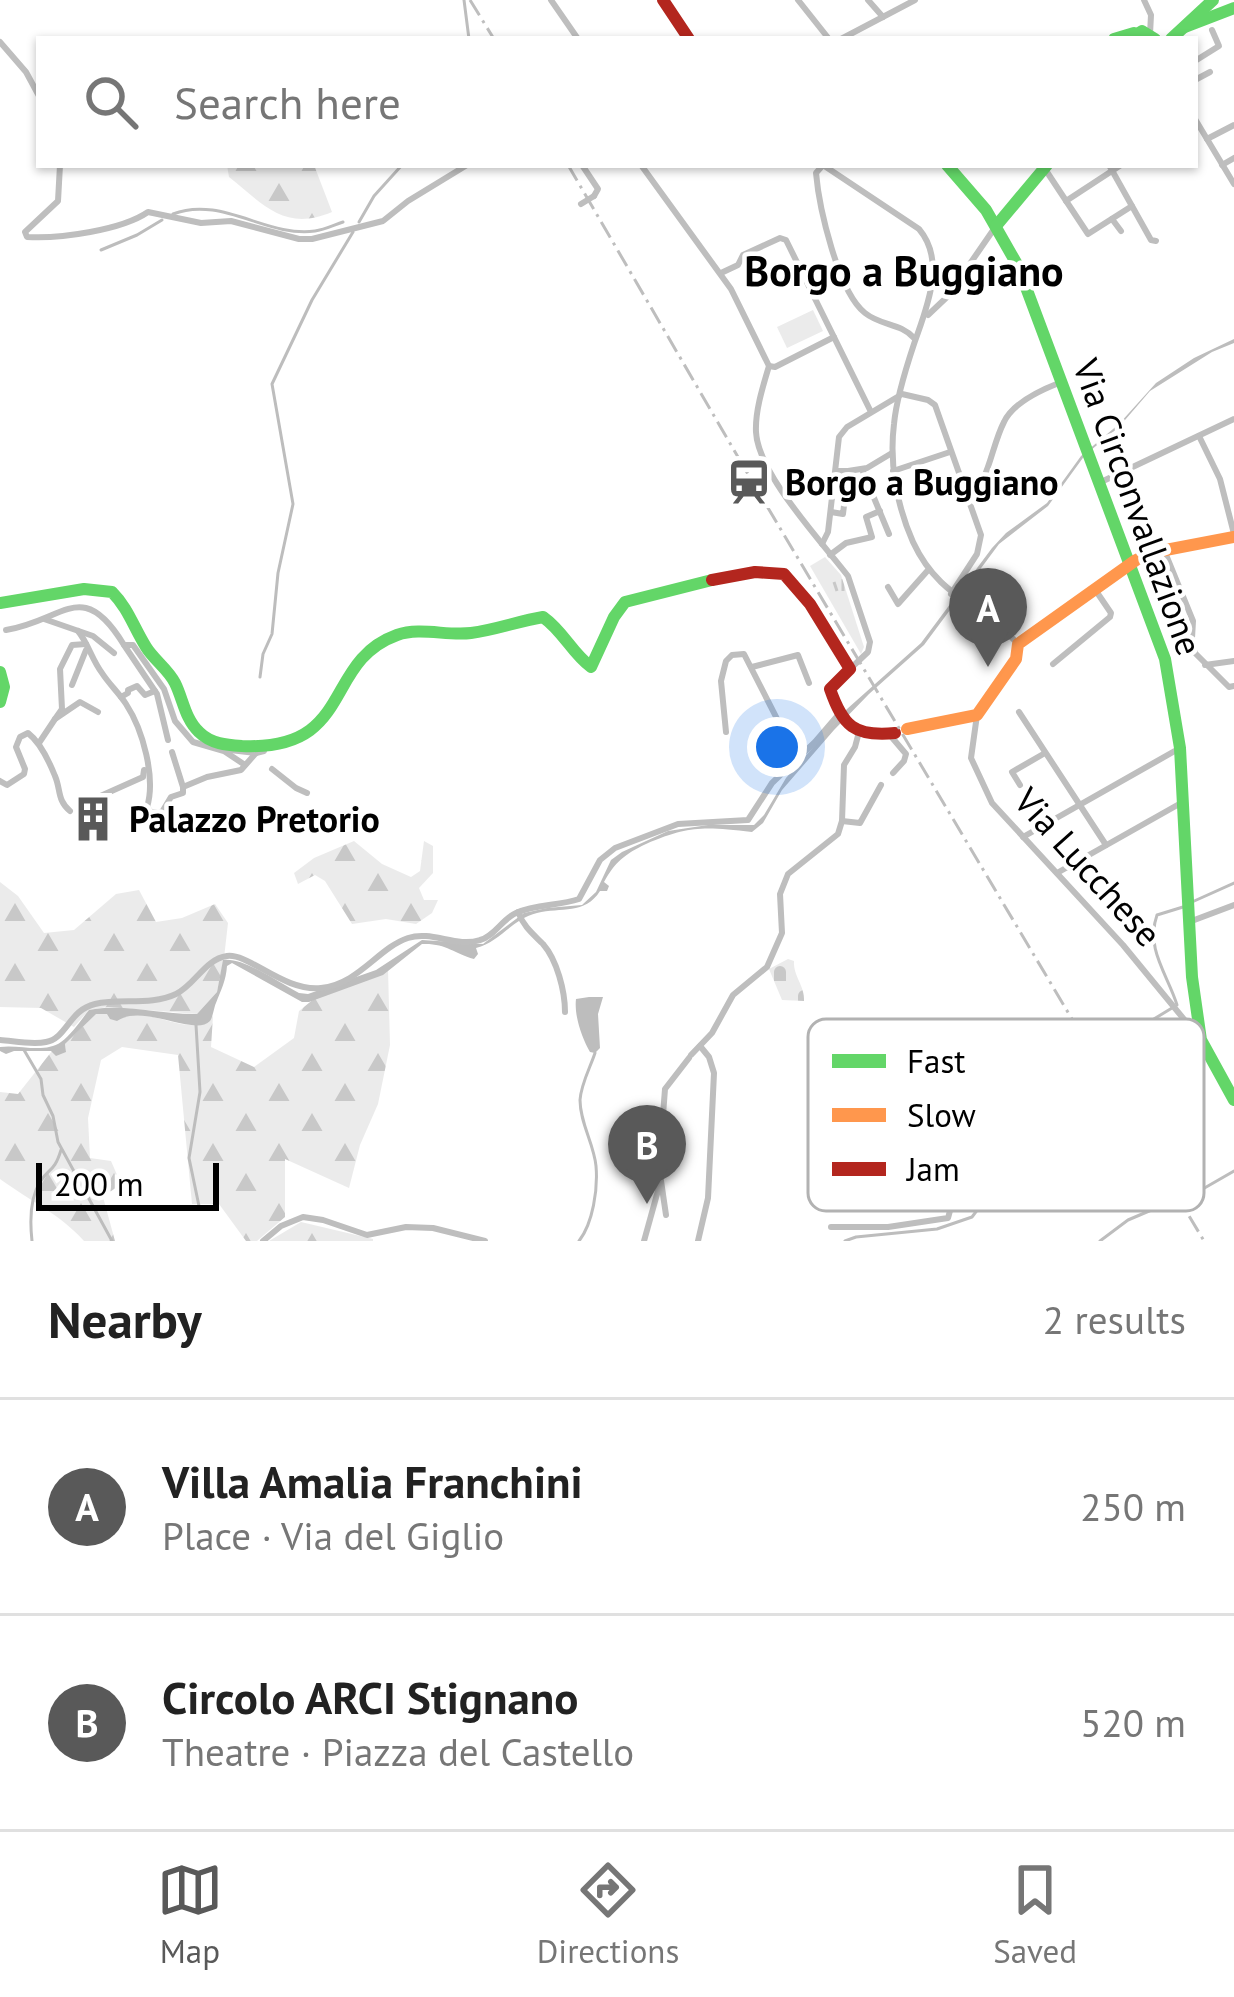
<!DOCTYPE html>
<meta charset="utf-8">
<style>
body{margin:0;font-family:"PT Sans",sans-serif;background:#f6f6f6;color:#222}
.scale{position:absolute;left:36px;bottom:30px;width:183px;box-sizing:border-box;padding-left:12px;border:6px solid #000;border-top:0;font-size:33px;line-height:42px;white-space:nowrap;color:#000;-webkit-text-stroke:9px #fff;paint-order:stroke}
.you{position:absolute;left:777px;top:747px;width:42px;height:42px;margin:-30px;border:9px solid #fff;border-radius:50%;background:#1a73e8;box-shadow:0 0 0 18px #1a73e833}
.badge{display:grid;place-items:center;width:78px;height:78px;border-radius:50%;background:#595959;color:#fff;font-size:39px;font-weight:700}
.pin{position:absolute;translate:-50% -99px;filter:drop-shadow(0 3px 6px #0008)}
.pin::after{content:'';position:absolute;top:63px;width:42px;height:36px;background:inherit;clip-path:polygon(0 0,100% 0,50% 100%)}
.list{margin:0;padding:0;list-style:none}
h2{display:flex;justify-content:space-between;align-items:center;height:156px;margin:0;padding:0 48px;font-size:51px}
h2 small{font-size:39px;font-weight:400;color:#767676}
.list li{display:grid;grid-template-columns:78px 1fr auto;gap:36px;align-items:center;box-sizing:border-box;height:216px;padding:0 48px;border-top:3px solid #e0e0e0}
.list b{display:block;font-size:45px;white-space:nowrap}
.list p{margin:0;font-size:39px;white-space:nowrap;color:#767676}
.list em{font-size:39px;font-style:normal;color:#767676}
.icon{flex:none;width:66px;height:66px;fill:none;stroke:currentColor;stroke-width:2;stroke-linecap:round;stroke-linejoin:round}
.map{position:relative;flex:none;width:1234px;height:1241px;overflow:hidden}
.search{position:absolute;background:#fff;box-shadow:0 3px 9px #0004;left:36px;right:36px;top:36px;height:132px;display:flex;align-items:center;gap:30px;box-sizing:border-box;padding:0 42px;border-radius:0px;color:#767676;font-size:45px}
.sheet{height:588px;background:#fff}
nav{display:flex;justify-content:space-around;align-items:center;box-sizing:border-box;height:168px;border-top:3px solid #e0e0e0;background:#fff;font-size:33px;color:#767676}
nav a{display:grid;justify-items:center;gap:6px}
nav .on{color:#595959}
.map>svg:first-child{display:block}
.grass{fill:url(#grass-tufts)}
.forest{fill:url(#forest-firs)}
.cemetery{fill:url(#cemetery-stones)}
.pitch{fill:#ebebeb}
.water{fill:#bdbdbd}
.lines{fill:none;stroke-linecap:round;stroke-linejoin:round}
.stream{stroke:#bdbdbd;stroke-width:3}
.street{stroke:#bebebe;stroke-width:6}
.fast{stroke:#63d668;stroke-width:12}
.slow{stroke:#ff974d;stroke-width:12}
.jam{stroke:#b3261e;stroke-width:12}
.rail{stroke:#bebebe;stroke-width:3;stroke-dasharray:18 6 3 6;stroke-linecap:butt}
.street-bridge{stroke:#bebebe;stroke-width:6}
.labels{text-anchor:middle;stroke-width:9;stroke-linejoin:round;paint-order:stroke}
.poi-label{font-size:36px;font-weight:bold;fill:#000;stroke:#fff;text-anchor:start}
.street-label{font-size:36px;fill:#000;stroke:#fff}
.quarter-label{font-size:42px;font-weight:bold;fill:#000;stroke:#fff}
.key{fill:#fff;stroke:#b2b2b2;stroke-width:3}
.key-label{font-size:33px;fill:#000}
</style>
<div class="map">
<svg width="1234" height="1241" viewBox="0 0 1234 1241">
<defs>
<pattern id="grass-tufts" width="24" height="20" patternUnits="userSpaceOnUse" patternTransform="scale(3)"><rect width="24" height="20" fill="#ebebeb"/><path d="M3 7l-1-3M5 7V3M7 7l1-3M15 17l-1-3M17 17v-4M19 17l1-3" fill="none" stroke="#c8c8c8"/></pattern>
<pattern id="forest-firs" width="22" height="20" patternUnits="userSpaceOnUse" patternTransform="scale(3)"><rect width="22" height="20" fill="#ebebeb"/><path d="M5 1l3.5 6h-7zM16 11l3.5 6h-7z" fill="#c8c8c8"/></pattern>
<pattern id="cemetery-stones" width="16" height="16" patternUnits="userSpaceOnUse" patternTransform="scale(3)"><rect width="16" height="16" fill="#ebebeb"/><path d="M2 7V4a2 2 0 0 1 4 0v3zM10 15v-3a2 2 0 0 1 4 0v3z" fill="#c8c8c8"/></pattern>
</defs>
<rect width="100%" height="100%" fill="#fff"/>
<!-- grass -->
<polygon class="grass" points="825,557 841,575 864,647 861,654 810,566"/>
<!-- forest -->
<g class="forest">
<path d="M227 165H314L332 212C285 232 264 205 229 177Z"/>
<polygon points="354,841 382,864 411,877 420,871 424,841 433,846 433,873 419,888 424,900 438,900 432,913 416,924 386,919 352,924 325,881 315,875 298,884 294,873 314,858"/>
<polygon points="0,882 18,896 44,933 74,930 116,894 139,890 156,922 182,918 215,904 228,923 224,958 217,992 197,1014 108,1007 89,1010 74,1027 41,1008 0,1007"/>
<path d="M388 969 390 1045 378 1104 360 1145 349 1188 285 1159V1217L257 1241H246L219 1204H192L178 1055 122 1047 101 1060 88 1118 90 1158 111 1161 121 1184 103 1197 115 1241H84C60 1214 30 1201 0 1179V1092L18 1094 52 1051 66 1052 65 1044 95 1014 108 1013 117 1020C148 1001 188 1042 213 1016L211 1047 254 1067 294 1038 299 1011 320 994Z"/>
<polygon points="301,1222 373,1239 373,1241 269,1241"/>
</g>
<!-- cemetery -->
<path class="cemetery" d="M788 959 794 961C793 976 805 986 804 1001L782 1000 769 969Z"/>
<!-- pitch -->
<polygon class="pitch" points="813,310 823,331 787,348 777,327"/>
<!-- water -->
<g class="water">
<path d="M1234 339V343L1212 352 1150 391 1119 427 1085 455 1048 506 999 544 924 645 869 694 834 730 782 790 763 823 752 832C705 827 690 825 646 844 625 854 615 862 604 882L609 886 607 891H600C585 915 561 907 537 913 512 919 500 942 476 948L478 954 474 959C453 953 446 943 422 944L383 975 309 1002H302L232 963 227 966C226 981 221 990 216 1003 214 1007 213 1017 210 1021 195 1037 143 1003 117 1021L110 1019 107 1014H96L65 1044 66 1052 56 1056 51 1051H14L6 1054 0 1051V1047C19 1044 44 1054 61 1042 72 1034 81 1020 89 1010 125 1003 162 1015 197 1014L217 992 223 960C244 957 277 982 299 993L308 994 376 970 422 940 483 944 524 913 547 908 582 905 596 892 611 860 622 852 668 831 708 825H754L764 815 786 778 847 709 921 643 992 548 1006 533 1047 503 1081 456 1119 424 1156 383 1194 358Z"/>
<path d="M589 997H603L598 1014 600 1048 595 1053 590 1052C582 1038 574 1016 576 999Z"/>
</g>
<g class="lines">
<!-- stream -->
<g class="stream">
<polyline points="464,0 469,39"/>
<path d="M173 214C221 195 267 238 315 231 324 230 334 225 343 222"/>
<polyline points="359,222 374,196 402,165"/>
<polyline points="101,250 137,235 162,220"/>
<polyline points="260,677 263,654 272,634 278,573 293,504 272,384 312,300 353,232"/>
<polyline points="1192,902 1234,883"/>
<path d="M1177 1005C1168 975 1145 949 1157 915L1183 907"/>
<polyline points="196,1025 200,1092 189,1158 199,1206"/>
<polyline points="24,1050 41,1079 43,1095 53,1116 58,1142 112,1241"/>
<polyline points="1098,1053 1172,1008"/>
<polyline points="1183,1196 1201,1190 1234,1171"/>
<path d="M32 1241C30 1223 30 1198 40 1182 49 1167 54 1173 61 1150"/>
<path d="M579 1241C593 1223 598 1189 596 1166 594 1144 580 1123 580 1100 581 1084 590 1068 595 1053"/>
<polyline points="845,1241 856,1237 937,1229 972,1217 1092,1057"/>
<polyline points="1100,1241 1128,1220 1175,1200"/>
</g>
<!-- street -->
<g class="street">
<polyline points="551,0 578,39"/>
<polyline points="798,0 829,39"/>
<polyline points="868,0 883,17"/>
<polyline points="1144,0 1151,15 1150,34"/>
<polyline points="841,39 915,0"/>
<polyline points="0,42 26,72 39,96"/>
<polyline points="1195,61 1219,46 1212,30"/>
<polyline points="1195,80 1210,72"/>
<polyline points="1195,119 1234,184"/>
<polyline points="1207,139 1234,125"/>
<path d="M60 165 58 201 25 232 27 237C60 239 122 230 148 212L201 223 231 221 299 239H312L383 221 408 201 467 165"/>
<polyline points="582,165 598,189 594,196"/>
<polyline points="641,165 731,289 769,366"/>
<path d="M823 165 919 229C947 262 926 309 914 344 907 365 896 402 894 424 889 464 897 506 913 542 940 600 982 603 1018 644"/>
<path d="M823 165 816 173C819 207 838 292 865 313 881 326 901 323 914 338"/>
<polyline points="1109,165 1151,240 1156,241"/>
<polyline points="1222,165 1234,158"/>
<polyline points="1045,169 1088,234 1132,206"/>
<polyline points="1066,201 1121,165"/>
<polyline points="1112,219 1121,231"/>
<polyline points="721,273 738,265 743,255 780,238 786,240 871,412"/>
<polyline points="928,315 947,297 996,226"/>
<path d="M769 366C763 386 755 411 756 432 758 474 822 542 848 576L870 642 868 652 850 669"/>
<polyline points="769,366 775,367 834,337"/>
<polyline points="902,394 928,400 935,405 981,535 977,554 951,594"/>
<polyline points="1199,436 1220,479 1234,534"/>
<polyline points="862,469 889,534"/>
<polyline points="848,471 867,468 892,453"/>
<polyline points="893,471 950,452"/>
<polyline points="1101,482 1234,419"/>
<path d="M968 501C990 480 991 447 1004 422 1013 403 1041 390 1059 383"/>
<polyline points="831,512 843,514 848,471 836,471"/>
<polyline points="822,544 828,532 839,437 847,427 899,396"/>
<polyline points="1164,550 1193,621 1192,638 1195,653 1229,687 1234,686"/>
<polyline points="830,555 846,543 872,537 866,517 880,511"/>
<polyline points="888,587 898,604 929,569"/>
<polyline points="44,619 93,636 114,653"/>
<path d="M6 630C64 621 82 576 124 645H133L164 689 175 721 193 742 224 751 245 765"/>
<path d="M78 631C88 643 92 660 102 673 109 684 119 693 126 704 143 730 156 778 147 807L151 812H162L171 797 183 793V787L207 777 241 770 256 753"/>
<polyline points="124,645 157,694 168,740"/>
<polyline points="1053,664 1110,617 1111,613 1094,588"/>
<polyline points="1205,665 1234,661"/>
<polyline points="752,667 798,655 809,683"/>
<polyline points="72,685 86,650"/>
<polyline points="121,697 128,693 128,690 137,686 145,695 155,691"/>
<polyline points="1019,712 1106,845"/>
<polyline points="977,715 971,758 992,803 1123,945 1201,1040 1177,1054 1152,1059 1118,1093"/>
<polyline points="55,719 62,709 60,669 72,645 86,644"/>
<polyline points="726,732 721,681 726,661 732,655 744,654 797,758"/>
<polyline points="889,734 906,754 904,761 893,773"/>
<polyline points="39,743 55,719 80,702 98,712"/>
<polyline points="230,750 256,753 264,751 265,748"/>
<polyline points="172,752 183,787"/>
<polyline points="272,769 296,788 307,793"/>
<path d="M0 781 7 785 24 774 25 769 16 747 20 737 28 733C41 743 49 761 55 776 61 790 57 800 70 811"/>
<polyline points="1020,785 1012,772 1045,753"/>
<polyline points="87,802 143,777 144,770"/>
<polyline points="842,821 860,823 881,785"/>
<polyline points="1023,837 1180,748"/>
<polyline points="1057,873 1181,803"/>
<path d="M518 912C524 927 532 933 543 944 557 960 565 991 565 1012"/>
<polyline points="1189,922 1234,905"/>
<path d="M0 1040C14 1041 32 1045 46 1042 67 1038 69 1010 95 1004 121 998 151 1006 176 994 195 985 205 959 227 956 249 953 284 992 321 988 359 984 378 948 408 938 432 930 456 948 480 940 495 936 502 919 516 913 536 904 559 906 579 899L600 860 615 848 678 824 748 820 772 783 815 742 839 714"/>
<polyline points="691,1055 712,1033 733,995 767,967 782,933 780,894 788,874 838,834 842,821 844,765 855,747 859,732"/>
<polyline points="666,1215 659,1167 665,1089 689,1058"/>
<path d="M831 1227H888L948 1218 961 1171 960 1145C972 1135 995 1125 1008 1135 1014 1139 1018 1145 1023 1150L1032 1149 1061 1134 1082 1127 1115 1096"/>
<polyline points="263,1241 281,1226 303,1217 323,1220 367,1235 406,1227 433,1228 485,1241"/>
<polyline points="644,1241 659,1187"/>
<polyline points="698,1241 708,1198 714,1073 709,1057 700,1046"/>
</g>
<!-- fast -->
<g class="fast">
<polyline points="1185,27 1234,8"/>
<polyline points="1114,39 1134,33"/>
<polyline points="1129,39 1142,31 1155,39"/>
<polyline points="1171,39 1213,0"/>
<polyline points="947,165 986,210 1018,266 1165,659 1180,748 1192,977 1201,1040 1234,1100"/>
<polyline points="996,226 1047,165"/>
<path d="M0 603 84 589 112 592C128 608 134 628 146 647 154 660 168 669 175 683 183 699 185 719 199 732 211 744 227 745 242 746 355 751 322 662 397 635 420 627 447 636 471 633 495 630 519 621 543 617 563 631 572 653 591 667L614 617 625 602 712 580"/>
<polyline points="0,672 4,687 0,702"/>
</g>
<!-- slow -->
<polyline class="slow" points="907,729 977,715 1016,659 1018,644 1136,560 1150,553 1234,537"/>
<!-- jam -->
<g class="jam">
<polyline points="663,0 689,39"/>
<path d="M712 580 755 572 784 574 810 604 850 669 830 689C843 726 854 737 895 733"/>
</g>
<!-- rail -->
<g class="rail">
<polyline points="470,0 494,39"/>
<polyline points="568,165 752,481 1204,1241"/>
</g>
<!-- street-bridge -->
<polyline class="street-bridge" points="581,204 594,196"/>
</g>
<!-- icons -->
<defs>
<g id="station-bare" transform="scale(3.6)"><path d="M-3-6H3Q5-6 5-4V2Q5 4 3 4L4.5 6H3L1.5 4h-3L-3 6H-4.5L-3 4Q-5 4-5 2V-4Q-5-6-3-6ZM-3.5-4v3h7v-3ZM-3.5 1v1.5H-2V1ZM2 1v1.5H3.5V1Z" fill="#595959" stroke="#fff" stroke-width="2.5" paint-order="stroke"/></g>
<g id="building-bare" transform="scale(3.6)"><path d="M-4-6H4V6H1V3H-1V6H-4ZM-2.5-4.3h1.7v1.8h-1.7ZM.8-4.3h1.7v1.8H.8ZM-2.5-1h1.7V.8h-1.7ZM.8-1h1.7V.8H.8Z" fill="#595959" stroke="#fff" stroke-width="2.5" paint-order="stroke"/></g>
</defs>
<g fill-rule="evenodd">
<use href="#station-bare" x="749" y="482"/>
<use href="#building-bare" x="93" y="819"/>
</g>
<g class="labels">
<!-- poi labels -->
<g class="poi-label">
<text x="785" y="495">Borgo a Buggiano</text>
<text x="129" y="832">Palazzo Pretorio</text>
</g>
<!-- street labels -->
<g class="street-label">
<text transform="translate(1138 507) rotate(70)" y="13">Via Circonvallazione</text>
<text transform="translate(1088 867) rotate(48)" y="13">Via Lucchese</text>
</g>
<!-- quarter labels -->
<g class="quarter-label">
<text x="904" y="286">Borgo a Buggiano</text>
</g>
</g>
<!-- legend -->
<rect x="808" y="1019" width="396" height="192" rx="18" class="key"/>
<rect x="832" y="1054" width="54" height="14" fill="#63d668"/>
<rect x="832" y="1108" width="54" height="14" fill="#ff974d"/>
<rect x="832" y="1162" width="54" height="14" fill="#b3261e"/>
<g class="key-label">
<text x="907" y="1073">Fast</text>
<text x="907" y="1127">Slow</text>
<text x="907" y="1181">Jam</text>
</g>
</svg>
<div class="scale">200 m</div>
<div class="you"></div>
<div class="pin badge" style="left:988px;top:667px">A</div>
<div class="pin badge" style="left:647px;top:1204px">B</div>
<div class="search"><svg class="icon" aria-label="search" viewBox="0 0 24 24"><circle cx="10" cy="10" r="6"/><path d="M15 15l6 6"/></svg>Search here</div>
</div>
<section class="sheet">
<h2>Nearby<small>2 results</small></h2>
<ul class="list">
<li><span class="badge">A</span><div><b>Villa Amalia Franchini</b><p>Place · Via del Giglio</p></div><em>250 m</em></li>
<li><span class="badge">B</span><div><b>Circolo ARCI Stignano</b><p>Theatre · Piazza del Castello</p></div><em>520 m</em></li>
</ul>
</section>
<nav>
<a class="on"><svg class="icon" aria-label="map" viewBox="0 0 24 24"><path d="M3 6l6-2 6 2 6-2v14l-6 2-6-2-6 2zM9 4v14M15 6v14"/></svg>Map</a>
<a><svg class="icon" aria-label="directions" viewBox="0 0 24 24"><path d="M12 3l9 9-9 9-9-9zM9 14v-3h6M13 9l2 2-2 2"/></svg>Directions</a>
<a><svg class="icon" aria-label="saved" viewBox="0 0 24 24"><path d="M7 4h10v16l-5-4-5 4z"/></svg>Saved</a>
</nav>
